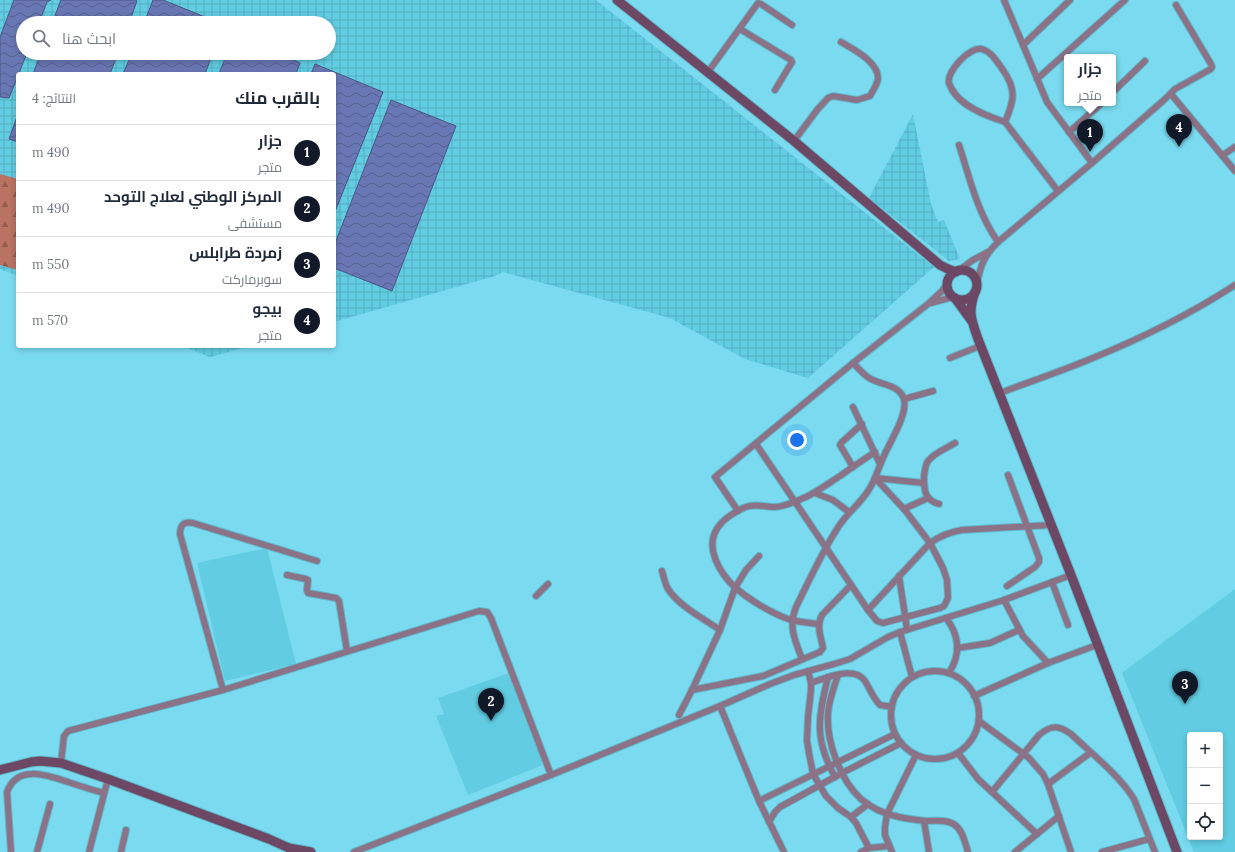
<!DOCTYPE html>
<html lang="ar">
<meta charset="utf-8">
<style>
body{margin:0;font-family:Lora,Cairo,serif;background:#f6f6f7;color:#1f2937;direction:rtl}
.controls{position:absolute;right:12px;bottom:12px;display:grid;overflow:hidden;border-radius:4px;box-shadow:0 2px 6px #0003}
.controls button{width:36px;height:36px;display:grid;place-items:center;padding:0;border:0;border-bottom:1px solid #e0e1e3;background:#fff;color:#1f2937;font:20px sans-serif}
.you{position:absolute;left:797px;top:440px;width:14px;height:14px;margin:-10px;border:3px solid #fff;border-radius:50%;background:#1a73e8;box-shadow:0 0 0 6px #1a73e833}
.badge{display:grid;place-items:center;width:26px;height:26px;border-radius:50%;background:#111827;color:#fff;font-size:13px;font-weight:700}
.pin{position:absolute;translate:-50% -33px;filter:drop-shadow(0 1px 2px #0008)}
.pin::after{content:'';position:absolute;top:21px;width:14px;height:12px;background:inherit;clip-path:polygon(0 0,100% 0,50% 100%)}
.popup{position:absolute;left:1064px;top:54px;width:52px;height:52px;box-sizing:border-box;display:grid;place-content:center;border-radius:4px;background:#fff;filter:drop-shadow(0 1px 3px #0005);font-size:13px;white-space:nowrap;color:#747a83}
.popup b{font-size:15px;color:#1f2937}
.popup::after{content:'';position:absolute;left:50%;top:100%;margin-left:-8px;border:8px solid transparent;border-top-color:#fff}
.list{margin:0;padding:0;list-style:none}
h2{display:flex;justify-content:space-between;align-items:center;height:52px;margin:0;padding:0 16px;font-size:17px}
h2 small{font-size:13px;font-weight:400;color:#747a83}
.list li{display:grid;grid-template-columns:26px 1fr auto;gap:12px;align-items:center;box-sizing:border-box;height:56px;padding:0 16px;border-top:1px solid #e0e1e3}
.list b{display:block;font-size:15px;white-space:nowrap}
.list p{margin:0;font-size:13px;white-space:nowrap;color:#747a83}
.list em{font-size:13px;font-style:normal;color:#747a83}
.icon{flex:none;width:22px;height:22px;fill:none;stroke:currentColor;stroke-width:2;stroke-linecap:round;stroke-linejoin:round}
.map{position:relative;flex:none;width:1235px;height:852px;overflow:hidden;direction:ltr}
.search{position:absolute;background:#fff;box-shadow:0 2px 6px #0003;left:16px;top:16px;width:320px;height:44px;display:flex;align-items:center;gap:10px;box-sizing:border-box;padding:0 14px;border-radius:22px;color:#747a83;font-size:15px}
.panel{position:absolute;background:#fff;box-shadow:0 2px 6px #0003;left:16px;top:72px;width:320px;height:276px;border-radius:4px;direction:rtl}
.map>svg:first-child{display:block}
.built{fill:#61cce2;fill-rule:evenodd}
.industrial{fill:url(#industrial-grid);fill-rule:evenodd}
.forest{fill:url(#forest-firs)}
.water{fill:url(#water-waves);stroke:#4a5884}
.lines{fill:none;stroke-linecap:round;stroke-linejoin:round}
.street-casing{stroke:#64b7c9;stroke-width:8}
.secondary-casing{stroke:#64b7c9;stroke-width:11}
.street{stroke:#8b7286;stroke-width:6}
.secondary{stroke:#6c4865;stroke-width:9}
</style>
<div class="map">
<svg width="1235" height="852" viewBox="0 0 1235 852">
<defs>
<pattern id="industrial-grid" width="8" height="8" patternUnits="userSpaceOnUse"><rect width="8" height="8" fill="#61cce2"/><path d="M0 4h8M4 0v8" fill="none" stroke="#52aec1"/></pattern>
<pattern id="forest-firs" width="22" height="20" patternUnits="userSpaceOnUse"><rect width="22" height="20" fill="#ba7262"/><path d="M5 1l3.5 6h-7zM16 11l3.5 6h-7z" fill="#955c50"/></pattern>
<pattern id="water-waves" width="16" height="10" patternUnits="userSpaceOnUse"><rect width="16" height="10" fill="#6977b4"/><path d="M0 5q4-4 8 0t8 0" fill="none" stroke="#546091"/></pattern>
</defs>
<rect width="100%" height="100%" fill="#7adbf0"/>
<!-- built -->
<g class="built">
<polygon points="267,548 296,664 225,681 197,563"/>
<path d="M1235 589V852H1194L1122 673ZM1190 735H1220V837H1190Z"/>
<polygon points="509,673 548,763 468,795 436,716 444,714 438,698"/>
</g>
<!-- industrial -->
<g class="industrial">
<path d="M0 0H596L934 267 808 378 745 359 670 318 503 272 495 276 334 322V74H18V276L0 269ZM23 23H329V53H23Z"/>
<polygon points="913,114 931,204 938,222 944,220 960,259 949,261 869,198"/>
<polygon points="183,346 250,346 210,357"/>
</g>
<!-- forest -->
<polygon class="forest" points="0,174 18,179 18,270 0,265"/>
<!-- water -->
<g class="water">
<polygon points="14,0 51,0 47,2 39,23 23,23 23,53 27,53 9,98 0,97 0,37"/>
<polygon points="61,0 136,0 137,1 129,23 52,23"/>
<polygon points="153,0 163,0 220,23 144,23"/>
<polygon points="41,53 118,53 110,74 33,74"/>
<polygon points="132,53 213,53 205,74 123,74"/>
<polygon points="227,53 278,53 300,63 296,74 219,74"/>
<polygon points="315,64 383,92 334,214 334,74 311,74"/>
<polygon points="391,100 456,126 392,291 334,268 334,246"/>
<polygon points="18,114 18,142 9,139"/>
</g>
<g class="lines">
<!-- street casing -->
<g class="street-casing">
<g id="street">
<polyline points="1004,0 1023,45"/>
<polyline points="740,29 791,60 792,62 775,90"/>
<polyline points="708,72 758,3 761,4 792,25"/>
<polyline points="1037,79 1125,0"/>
<polyline points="1113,92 1145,61"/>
<polyline points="1171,94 1235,171"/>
<path d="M1005 122C1014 101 1017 90 1003 70 997 62 992 52 982 49 970 46 946 72 949 83 956 105 986 116 1005 122L1058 191"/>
<polyline points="1069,132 1102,103"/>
<path d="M794 141 817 110 828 98 833 96 857 100 870 96C873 90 877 85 878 79 879 62 853 49 841 42"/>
<path d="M959 145C970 179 977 212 998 242"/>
<polyline points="1223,155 1235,147"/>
<polyline points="1092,163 1164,100 1175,89 1211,69 1212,67 1211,64 1176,5"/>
<polyline points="958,271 973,260 988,252"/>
<path d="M977 283C981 264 984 256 998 242L1092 163 1047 102 1023 45 1070 0"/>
<polyline points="931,303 953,297"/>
<polyline points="950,358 980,346"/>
<path d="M1000 393C1029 382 1059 372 1088 360 1140 339 1189 315 1235 285"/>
<polyline points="904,399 933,391"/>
<polyline points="853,407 880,464"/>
<polyline points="756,444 868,610 877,621 883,623 940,608 944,606 948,598 947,580 943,568 930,543 904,509 875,478"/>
<polyline points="853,467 840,445 842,442 862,424"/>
<polyline points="875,478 924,483"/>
<polyline points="815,493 833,500 849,512"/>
<path d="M939 504C924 500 924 489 924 476 925 471 925 465 928 461 934 453 947 448 955 443"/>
<polyline points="904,509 928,498"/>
<polyline points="738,511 715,477 853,363 928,304 941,292 948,283"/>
<path d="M662 571C664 578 665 584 668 589 679 606 704 619 720 630"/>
<polyline points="287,575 306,579 308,580 307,590 308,593 336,598 339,601 347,651"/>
<polyline points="899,576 907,629"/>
<polyline points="1052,582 1068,625"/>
<polyline points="1007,586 1035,567 1039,562 1039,558 1008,475"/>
<polyline points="536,596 548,584"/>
<polyline points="1004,600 1023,636 1048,663"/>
<path d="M868 610 930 543C940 536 949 532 962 530L1051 525"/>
<path d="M946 618C960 636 961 654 949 673"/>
<path d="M818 624C810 623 800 622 791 620 770 613 736 593 724 575 708 552 707 531 731 515 737 511 743 507 750 506 758 504 766 507 774 507 785 507 796 501 806 497 818 491 829 483 840 476 851 468 863 460 875 452"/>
<polyline points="900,632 912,677"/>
<polyline points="958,648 990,643 1019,630"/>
<path d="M802 659C795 640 788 627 796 607 809 581 821 554 837 529 845 515 859 505 868 491 875 481 878 469 883 458 889 443 908 415 904 399 899 384 880 385 869 378 863 374 858 368 853 363"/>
<polyline points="808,671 811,683 811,690 808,717 807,741 809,753 813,774 826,796 838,808 851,817 856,823 869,848"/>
<circle cx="935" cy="715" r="44"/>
<path d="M838 675C834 687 829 700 828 713 826 741 840 780 861 799 871 808 885 814 899 817 908 819 917 820 926 821 935 821 947 819 955 825 963 831 965 843 968 852"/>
<path d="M828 677C818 718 814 739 835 777"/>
<path d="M811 683C825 678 854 665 865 681 870 689 873 698 880 705L892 707"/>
<path d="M223 690 180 534C180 525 184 521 193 523L317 561"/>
<path d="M692 690 763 676 820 652 823 648C821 637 816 626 822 615L851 585"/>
<polyline points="974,696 1048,663 1097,645"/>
<polyline points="720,706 759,801 784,852"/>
<polyline points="679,715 692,690 720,630 735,588 746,570 759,556"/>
<polyline points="979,721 1029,758 1043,774 1048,784 1071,852"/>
<polyline points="958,753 978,779 1037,834"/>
<polyline points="61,763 64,736 68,731 223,690 479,611 487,612 491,618 551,775"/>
<polyline points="1048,784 1090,753"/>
<path d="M992 792 1039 735C1051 725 1058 725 1071 734 1091 753 1119 775 1134 799L1155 852"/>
<polyline points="759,801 895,734"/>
<polyline points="851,817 868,804"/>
<polyline points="924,821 929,852"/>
<polyline points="769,822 775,812 780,807 842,773 901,743"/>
<path d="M11 852 7 792C17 764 47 775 68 782 80 786 92 790 104 793"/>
<polyline points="37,852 50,804"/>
<polyline points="89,852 108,779"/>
<polyline points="121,852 126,830"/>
<polyline points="354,852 551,775 720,706 770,684 794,675 834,664 850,659 888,637 900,632 1004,600 1071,575"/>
<polyline points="861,852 869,848 889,846"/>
<polyline points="892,852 885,835 885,827 887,814 916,755"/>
<polyline points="1015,852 1059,816"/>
<polyline points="1102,852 1149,839"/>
</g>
</g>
<!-- secondary casing -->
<g class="secondary-casing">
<g id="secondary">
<polyline points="617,0 794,141 940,265 948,269 956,272"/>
<circle cx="962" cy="285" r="15"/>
<path d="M975 292C968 312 971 319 978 339L1071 575 1177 852"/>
<polyline points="955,298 971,320"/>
<polyline points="0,770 31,762 40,761 61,763 108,779 269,839 289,848 293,852"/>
<polyline points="289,848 311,852"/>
</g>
</g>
<!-- street -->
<use href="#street" class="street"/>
<!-- secondary -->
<use href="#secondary" class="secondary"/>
</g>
</svg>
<div class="controls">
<button>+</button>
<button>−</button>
<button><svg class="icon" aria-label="locate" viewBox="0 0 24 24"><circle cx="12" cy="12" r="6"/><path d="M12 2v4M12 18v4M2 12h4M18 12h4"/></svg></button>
</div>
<div class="you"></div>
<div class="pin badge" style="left:1090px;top:152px">1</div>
<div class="popup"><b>جزار</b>متجر</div>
<div class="pin badge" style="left:491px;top:721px">2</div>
<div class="pin badge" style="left:1185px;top:704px">3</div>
<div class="pin badge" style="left:1179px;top:147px">4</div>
<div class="search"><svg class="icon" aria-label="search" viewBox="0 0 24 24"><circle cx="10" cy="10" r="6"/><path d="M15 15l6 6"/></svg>ابحث هنا</div>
<section class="panel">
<h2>بالقرب منك<small>النتائج: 4</small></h2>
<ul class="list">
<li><span class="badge">1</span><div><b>جزار</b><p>متجر</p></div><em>490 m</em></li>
<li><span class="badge">2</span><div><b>المركز الوطني لعلاج التوحد</b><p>مستشفى</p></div><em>490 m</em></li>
<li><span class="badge">3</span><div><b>زمردة طرابلس</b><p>سوبرماركت</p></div><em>550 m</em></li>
<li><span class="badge">4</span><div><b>بيجو</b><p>متجر</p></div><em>570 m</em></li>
</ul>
</section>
</div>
